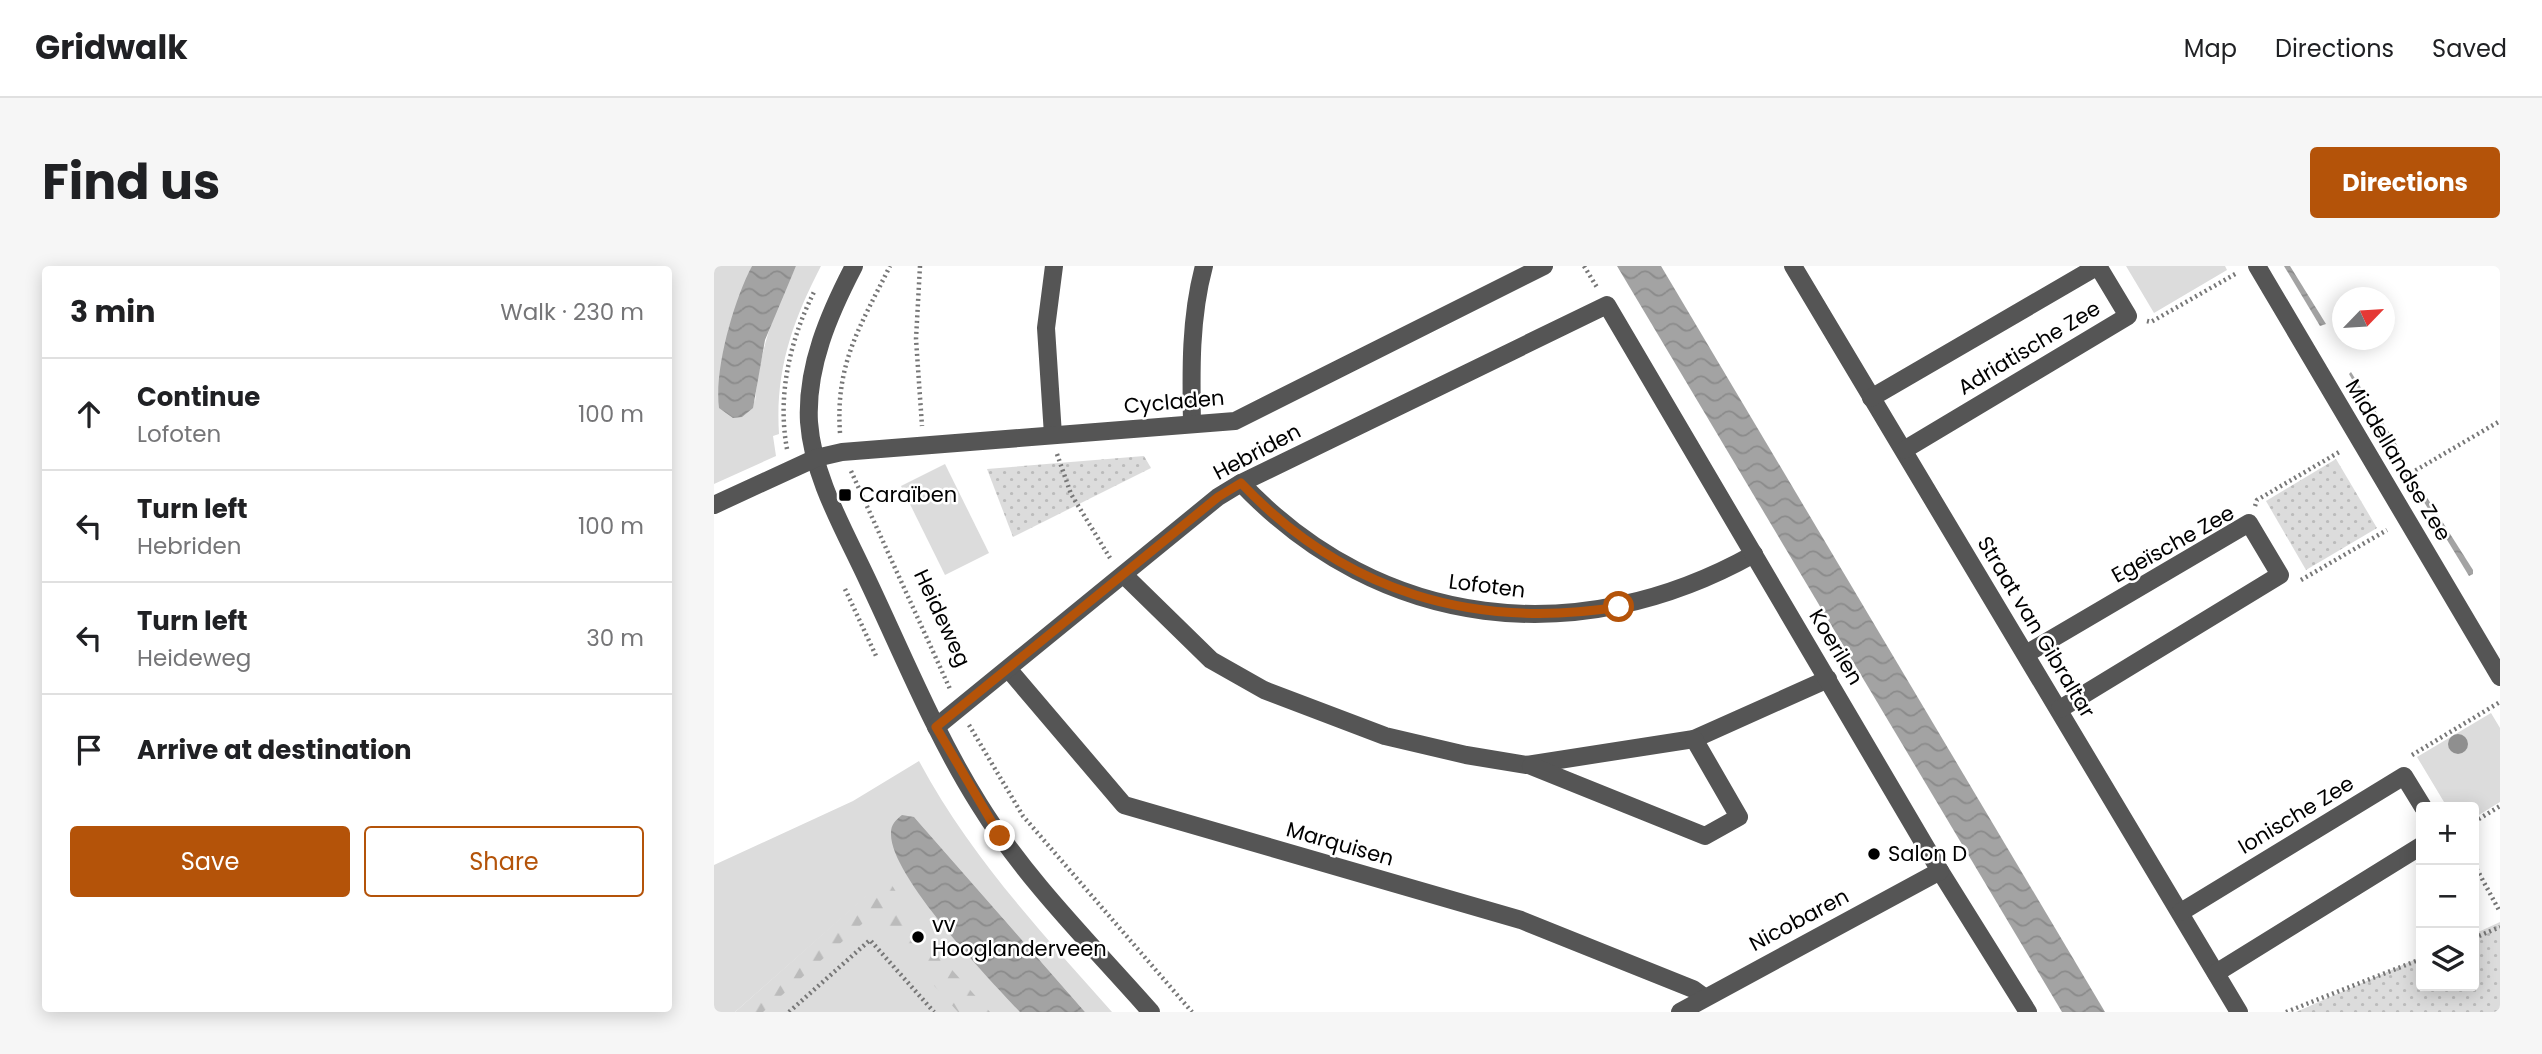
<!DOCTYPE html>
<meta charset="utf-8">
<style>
body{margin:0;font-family:Poppins,sans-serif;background:#f6f6f6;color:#202124}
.controls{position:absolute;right:21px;bottom:21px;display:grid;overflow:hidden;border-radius:7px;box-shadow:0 4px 18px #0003}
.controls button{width:63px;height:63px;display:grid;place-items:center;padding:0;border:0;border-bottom:2px solid #e0e0e0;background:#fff;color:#202124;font:35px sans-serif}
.compass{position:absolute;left:1618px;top:21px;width:63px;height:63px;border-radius:50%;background:#fff;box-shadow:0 4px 18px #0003;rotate:65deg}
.stop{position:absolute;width:21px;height:21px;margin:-16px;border:5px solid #b45309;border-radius:50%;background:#fff}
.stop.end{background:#b45309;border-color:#fff;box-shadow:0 2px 7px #0008}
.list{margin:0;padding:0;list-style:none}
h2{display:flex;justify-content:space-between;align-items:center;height:91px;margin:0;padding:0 28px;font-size:30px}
h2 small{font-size:23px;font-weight:400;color:#757577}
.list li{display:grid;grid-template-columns:46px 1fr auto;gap:21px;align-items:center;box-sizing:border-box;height:112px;padding:0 28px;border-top:2px solid #e0e0e0}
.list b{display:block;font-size:26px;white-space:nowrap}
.list p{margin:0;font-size:23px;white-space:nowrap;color:#757577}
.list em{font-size:23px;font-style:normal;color:#757577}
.actions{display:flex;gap:14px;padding:21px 28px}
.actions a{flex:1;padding:16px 0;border:2px solid #b45309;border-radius:7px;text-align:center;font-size:24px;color:#b45309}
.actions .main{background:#b45309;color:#fff}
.icon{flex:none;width:38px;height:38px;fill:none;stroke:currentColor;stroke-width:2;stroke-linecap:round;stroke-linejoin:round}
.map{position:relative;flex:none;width:1786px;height:746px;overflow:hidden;border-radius:7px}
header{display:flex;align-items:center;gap:42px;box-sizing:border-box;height:98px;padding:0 35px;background:#fff;border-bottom:2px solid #e0e0e0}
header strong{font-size:33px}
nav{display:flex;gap:38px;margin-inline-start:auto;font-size:24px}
.intro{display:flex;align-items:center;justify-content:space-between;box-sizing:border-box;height:168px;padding:0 42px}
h1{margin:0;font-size:49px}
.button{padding:18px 32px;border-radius:7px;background:#b45309;color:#fff;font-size:24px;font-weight:700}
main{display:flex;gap:42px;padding:0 42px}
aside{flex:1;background:#fff;border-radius:7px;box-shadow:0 4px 18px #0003}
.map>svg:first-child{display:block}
.grass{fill:#dcdcdc}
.forest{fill:url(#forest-firs)}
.park{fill:url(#park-dots)}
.water{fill:url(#water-waves)}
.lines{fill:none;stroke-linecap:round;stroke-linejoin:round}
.path{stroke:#777;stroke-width:4.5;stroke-dasharray:2 3.5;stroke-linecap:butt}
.minor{stroke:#555;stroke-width:18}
.tree{fill:#8f8f8f}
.route{stroke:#b45309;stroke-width:9}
.poi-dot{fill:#000;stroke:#fff;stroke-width:2.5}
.labels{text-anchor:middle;stroke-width:5;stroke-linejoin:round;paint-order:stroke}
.street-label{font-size:21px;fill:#000;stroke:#fff}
.poi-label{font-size:21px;fill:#000;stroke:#fff;text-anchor:start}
</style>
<header>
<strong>Gridwalk</strong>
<nav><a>Map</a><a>Directions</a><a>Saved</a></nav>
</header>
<div class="intro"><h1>Find us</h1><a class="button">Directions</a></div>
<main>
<aside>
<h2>3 min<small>Walk · 230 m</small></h2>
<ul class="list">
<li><svg class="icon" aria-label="ahead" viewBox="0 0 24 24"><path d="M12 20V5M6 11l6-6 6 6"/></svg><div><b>Continue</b><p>Lofoten</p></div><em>100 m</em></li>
<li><svg class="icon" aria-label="left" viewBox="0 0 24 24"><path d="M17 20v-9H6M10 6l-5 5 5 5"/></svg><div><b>Turn left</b><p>Hebriden</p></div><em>100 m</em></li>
<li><svg class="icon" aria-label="left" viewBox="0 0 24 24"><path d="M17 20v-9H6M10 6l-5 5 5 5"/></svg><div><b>Turn left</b><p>Heideweg</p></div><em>30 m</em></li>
<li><svg class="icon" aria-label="arrive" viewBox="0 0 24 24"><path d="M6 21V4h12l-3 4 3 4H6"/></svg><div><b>Arrive at destination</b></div></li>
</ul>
<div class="actions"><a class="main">Save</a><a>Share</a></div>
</aside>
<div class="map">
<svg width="1786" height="746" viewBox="0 0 1786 746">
<defs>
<pattern id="forest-firs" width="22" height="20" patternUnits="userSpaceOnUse" patternTransform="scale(1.75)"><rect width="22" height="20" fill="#dcdcdc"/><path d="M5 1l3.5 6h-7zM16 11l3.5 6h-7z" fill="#bbb"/></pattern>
<pattern id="park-dots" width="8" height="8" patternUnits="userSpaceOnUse" patternTransform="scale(1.75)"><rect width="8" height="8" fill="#dcdcdc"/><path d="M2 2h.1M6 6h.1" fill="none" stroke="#bbb" stroke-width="1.8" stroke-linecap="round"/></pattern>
<pattern id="water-waves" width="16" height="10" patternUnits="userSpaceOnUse" patternTransform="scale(1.75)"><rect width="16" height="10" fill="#a3a3a3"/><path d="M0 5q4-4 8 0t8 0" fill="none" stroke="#8b8b8b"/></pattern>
</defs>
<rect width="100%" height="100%" fill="#fff"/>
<!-- grass -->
<g class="grass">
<path d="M0 0H38L14 64 41 136C45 86 60 44 82 0H107C78 56 61 105 65 168L59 170 62 190 0 218Z"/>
<polygon points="1412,0 1511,0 1513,4 1440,47"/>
<polygon points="231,198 275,287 231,309 187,220"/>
<polygon points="1777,447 1786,462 1786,536 1760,552 1760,541 1733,541 1703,491"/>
<path d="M205 495C256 590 327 666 398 746H371L200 551 346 746H44L173 612 21 746H0V599L139 535Z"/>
</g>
<!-- forest -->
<polygon class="forest" points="173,611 212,675 276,746 244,746 157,650 49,746 21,746"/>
<!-- park -->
<g class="park">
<polygon points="430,190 437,202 299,271 273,203"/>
<polygon points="1622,193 1663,262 1592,304 1552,235"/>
<polygon points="1786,656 1786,746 1582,746 1707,691 1707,720 1760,720 1760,668"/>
</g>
<!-- water -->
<g class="water">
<path d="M38 0H82L51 74 39 142 28 151 19 152 5 142C0 103 20 34 38 0Z"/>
<polygon points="903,0 947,0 1391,746 1348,746"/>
<polygon points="1570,0 1576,0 1612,58 1606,60"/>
<polygon points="1637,106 1683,179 1684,183 1679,183 1635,108"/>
<polygon points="1712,230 1759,304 1759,308 1755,310 1707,231"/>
<path d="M188 549 200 551 371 746H306C276 714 175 609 177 567 177 558 182 554 188 549Z"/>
</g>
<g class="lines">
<!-- path -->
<g class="path">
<polyline points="206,0 202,73 208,160"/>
<polyline points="870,0 884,23"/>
<polyline points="1433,55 1437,56 1523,7"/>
<path d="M126 167C121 97 147 59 176 0"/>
<path d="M73 183C63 129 76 74 100 26"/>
<polyline points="343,188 357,228 396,292"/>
<polyline points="137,205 236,423"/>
<polyline points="1692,210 1786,155"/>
<polyline points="1541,240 1543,234 1627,185"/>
<polyline points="1587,314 1673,264"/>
<polyline points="131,323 163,392"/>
<polyline points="255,459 309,550 478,746"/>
<polyline points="1698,489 1786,436"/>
<polyline points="1760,556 1786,540"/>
<polyline points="1760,598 1786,646"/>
<polyline points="1760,672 1786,661"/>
<polyline points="75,746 156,674 220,746"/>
<polyline points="1572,746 1707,693"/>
</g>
<!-- minor -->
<g class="minor">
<path d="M140 0C115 48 92 101 95 156 99 212 131 265 154 315 189 389 221 468 265 538 312 614 378 679 437 746"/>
<polyline points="1079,0 1525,746"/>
<polyline points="1543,0 1786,411"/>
<polyline points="1157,132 1384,0"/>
<path d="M478 158C477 105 476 52 490 0"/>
<polyline points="339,169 332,62 340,0"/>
<polyline points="1190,184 1414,50 1384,0"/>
<path d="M527 217C667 365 865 386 1040 288"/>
<polyline points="0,239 102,192 128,186 521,155 830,0"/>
<polyline points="410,309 497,394 550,424 671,470 752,489 813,499 980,473 1114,413"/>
<polyline points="1312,388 1535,257 1566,309 1346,443"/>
<polyline points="296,405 410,539 807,654 979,723 990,731"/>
<polyline points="222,461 504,231 527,217 893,39 1226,605 1314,746"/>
<polyline points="817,500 991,570 1025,551 980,473"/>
<polyline points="1467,646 1690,510 1709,541"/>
<polyline points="1502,707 1707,580"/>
<polyline points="966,746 1226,605"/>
</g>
</g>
<!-- trees -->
<circle class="tree" cx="1744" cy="478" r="10"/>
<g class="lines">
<!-- route -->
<path class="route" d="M286 570 222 461 504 231 527 217C630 326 759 364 905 341"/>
</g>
<!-- markers -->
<g class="poi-dot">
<rect x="124" y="222" width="14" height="14" rx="3.5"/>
<circle cx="1160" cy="588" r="7"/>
<circle cx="204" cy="671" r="7"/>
</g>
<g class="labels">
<!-- street labels -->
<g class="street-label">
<text transform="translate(1315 82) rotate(-31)" y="7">Adriatische Zee</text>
<text transform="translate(460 136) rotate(-5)" y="7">Cycladen</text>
<text transform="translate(543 186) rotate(-28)" y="7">Hebriden</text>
<text transform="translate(1684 194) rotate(59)" y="7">Middellandse Zee</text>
<text transform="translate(1459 278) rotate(-29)" y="7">Egeïsche Zee</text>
<text transform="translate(773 320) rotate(7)" y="7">Lofoten</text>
<text transform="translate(228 352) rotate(65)" y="7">Heideweg</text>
<text transform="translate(1322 361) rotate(59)" y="7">Straat van Gibraltar</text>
<text transform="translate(1122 381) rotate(59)" y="7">Koerilen</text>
<text transform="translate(1582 549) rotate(-31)" y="7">Ionische Zee</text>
<text transform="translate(626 578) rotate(16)" y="7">Marquisen</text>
<text transform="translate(1085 654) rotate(-28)" y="7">Nicobaren</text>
</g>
<!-- poi labels -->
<g class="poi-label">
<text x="145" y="236">Caraïben</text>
<text x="1174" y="595">Salon D</text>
<text x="218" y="666">vv<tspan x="218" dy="24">Hooglanderveen</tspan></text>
</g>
</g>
</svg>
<div class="controls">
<button>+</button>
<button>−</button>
<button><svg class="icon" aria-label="layers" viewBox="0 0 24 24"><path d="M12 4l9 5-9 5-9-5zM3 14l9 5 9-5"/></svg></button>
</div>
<svg class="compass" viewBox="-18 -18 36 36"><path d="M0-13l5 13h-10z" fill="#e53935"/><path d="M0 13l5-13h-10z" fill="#757577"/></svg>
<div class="stop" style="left:905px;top:341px"></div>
<div class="stop end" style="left:286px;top:570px"></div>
</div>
</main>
